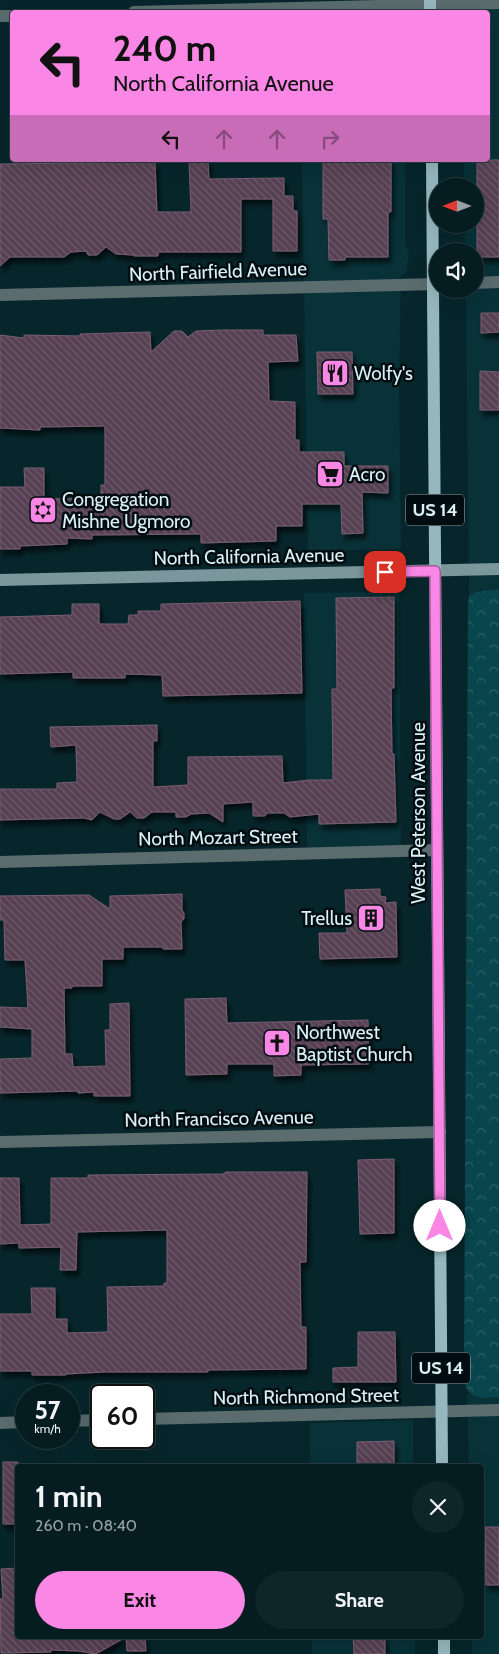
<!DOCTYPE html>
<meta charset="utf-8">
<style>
:root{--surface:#051c20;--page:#0e2529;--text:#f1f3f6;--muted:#97a1a5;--line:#263a3e;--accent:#fa87e6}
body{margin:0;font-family:Cabin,sans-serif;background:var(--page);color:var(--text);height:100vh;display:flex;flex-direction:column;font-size:19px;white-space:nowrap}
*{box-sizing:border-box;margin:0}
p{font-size:16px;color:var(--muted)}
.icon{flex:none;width:28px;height:28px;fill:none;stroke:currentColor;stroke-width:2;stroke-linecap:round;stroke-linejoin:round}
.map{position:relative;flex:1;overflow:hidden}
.details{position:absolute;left:15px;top:1464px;width:469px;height:175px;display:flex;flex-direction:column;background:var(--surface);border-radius:5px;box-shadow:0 5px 20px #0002,0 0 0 1px var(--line)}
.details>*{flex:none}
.hud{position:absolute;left:10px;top:10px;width:480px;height:152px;border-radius:5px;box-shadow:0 5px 20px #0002,0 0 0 1px var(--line);background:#fa87e6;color:#111;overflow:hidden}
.needle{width:32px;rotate:270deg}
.buttons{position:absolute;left:429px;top:178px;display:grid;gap:10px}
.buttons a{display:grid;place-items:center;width:55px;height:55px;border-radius:50%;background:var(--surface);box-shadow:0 5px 20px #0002,0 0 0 1px var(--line);font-size:25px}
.speed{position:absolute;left:15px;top:1384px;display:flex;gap:10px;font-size:25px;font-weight:700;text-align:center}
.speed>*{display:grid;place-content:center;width:65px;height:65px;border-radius:50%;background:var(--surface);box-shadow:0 5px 20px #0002,0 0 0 1px var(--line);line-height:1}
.speed small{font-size:12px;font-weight:400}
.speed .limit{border:2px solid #111;border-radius:8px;background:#fff;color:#111}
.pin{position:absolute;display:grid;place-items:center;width:42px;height:42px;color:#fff;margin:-21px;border-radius:10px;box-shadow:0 2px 8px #0006}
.me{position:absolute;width:55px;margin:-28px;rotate:0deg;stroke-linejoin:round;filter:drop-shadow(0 0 4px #0008)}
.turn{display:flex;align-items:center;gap:18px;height:105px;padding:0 20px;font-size:22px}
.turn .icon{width:65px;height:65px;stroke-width:2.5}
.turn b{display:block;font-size:35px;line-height:42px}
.lanes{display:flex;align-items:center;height:48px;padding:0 20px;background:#0003;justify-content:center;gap:25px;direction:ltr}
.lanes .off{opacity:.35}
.round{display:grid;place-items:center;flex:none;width:52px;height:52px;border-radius:26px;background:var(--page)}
.head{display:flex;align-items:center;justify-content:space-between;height:85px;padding:0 20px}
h1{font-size:30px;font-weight:700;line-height:38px}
.action{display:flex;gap:10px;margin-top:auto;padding:10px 20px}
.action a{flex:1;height:58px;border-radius:30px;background:var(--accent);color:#111;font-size:20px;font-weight:700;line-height:58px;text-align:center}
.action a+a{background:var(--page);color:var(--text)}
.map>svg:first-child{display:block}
.built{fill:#083238}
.forest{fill:url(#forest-crowns)}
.pitch{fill:#09454d}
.building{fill:url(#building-back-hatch);stroke:#795e73;filter:url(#shadow)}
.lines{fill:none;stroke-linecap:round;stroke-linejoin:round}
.street{stroke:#5b6c6f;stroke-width:12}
.secondary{stroke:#7c979c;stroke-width:12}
.primary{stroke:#95b8be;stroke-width:12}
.route-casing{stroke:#a25896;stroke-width:12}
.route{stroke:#fa87e6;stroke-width:9}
.labels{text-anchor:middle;stroke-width:5;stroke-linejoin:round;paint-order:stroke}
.shield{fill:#010d10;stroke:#9aadb0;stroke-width:1}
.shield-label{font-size:18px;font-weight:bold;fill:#dcf1f5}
.street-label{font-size:19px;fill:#dcf1f5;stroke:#010d10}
.poi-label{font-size:19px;fill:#dcf1f5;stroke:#010d10;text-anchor:start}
</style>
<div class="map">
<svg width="499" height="1654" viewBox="0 0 499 1654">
<defs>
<pattern id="forest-crowns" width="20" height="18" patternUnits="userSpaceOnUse" patternTransform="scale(1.25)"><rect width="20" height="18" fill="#09454d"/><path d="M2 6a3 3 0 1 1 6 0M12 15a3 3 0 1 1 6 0" fill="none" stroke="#2c6067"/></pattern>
<pattern id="building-back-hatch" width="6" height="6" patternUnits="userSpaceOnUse" patternTransform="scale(1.25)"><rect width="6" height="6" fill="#573f52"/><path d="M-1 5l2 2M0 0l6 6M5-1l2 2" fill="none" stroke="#6f5b6c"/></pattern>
<filter id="shadow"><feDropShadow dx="3" dy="5.5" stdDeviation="2.5" flood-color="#0009"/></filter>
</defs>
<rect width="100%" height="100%" fill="#07262b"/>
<path class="built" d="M462,0h37v589l-23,3 -7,4 -3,-307h9v-38h-10v-27h10v-38h-11v-26h24v-148h-26z
M302,160h103v84l4,9 -3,19 -5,4 -2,105 2,168 -93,2z
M399,592l2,253 -94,3 -3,-255z
M467,1393l4,3 7,1h21v257h-27v-18h9v-170h-12z
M413,1420v46h-103v-43z
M312,1636h103v18h-103z"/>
<path class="forest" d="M499,589v808c-19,0 -31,5 -35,-18l4,-775 1,-8 7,-4z"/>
<path class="pitch" d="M493,1135h6v40h-6z"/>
<path class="building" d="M323,160h68v52h-3v45h-43v3h-16l-1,-41h-5z
M477,160h22v97h-22z
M189,161h19l1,18 75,-1v18h9v15h4v40h-24v-52h-32v53h-83v4h-24l-1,-1 -17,-1 -10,-7 -9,8h-9l-2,-4 -15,1 -7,5h-54l-10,9v-102l155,-2 2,50h34z
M481,313h18v19l-18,1z
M221,330h42v5h33l2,26 -30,1 1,39 26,1v38h4v12h45v14h44v27l-26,-1 1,41 -21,1 -1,-30h-39v22h-26v15l-75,2v-9l-109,1v4l-25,-1v6l-47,2v3h-20v-62h25l-1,-19h20v31l57,-1v-13h4v-59l-65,1v3l-40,-2v-93l24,3v-3l56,1v-2l70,-2 1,20 23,-21h8l6,6 8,-6z
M317,352h35l1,42h-35z
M480,371l19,1v38h-19z
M394,597v91h-3l1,66h2l2,68 -77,2v-10l-29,3 -6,-4h-17l-2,3h-12v-14l-30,2v18l-14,-9 -18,1 -5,3h-10v-5h-24l-8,6h-7l-7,-6 -10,7h-6l-14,-7 -8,8 -8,-2 -84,2v-31h57v-6l20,-1 -1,-37 -25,2 -1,-20 107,-2v16h-4v46l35,-2v-28l94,-1 1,27 26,-3h24l-1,-91h5l-1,-91z
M300,601l2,92 -139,3 -1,-21 -37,-1v4h-52v-6l-73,2v-57l72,-2v-11h27v20h29l1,-9h9v-4h23v-7z
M380,889v7l6,1 -1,6 11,-1 1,55 -77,2 -1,-26h28l-2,-43z
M182,894v16l2,3v6l-3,3 1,27h-19v-2h-40v12h-21v27h-30v2h-8l1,66h7l1,13 33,-1 -1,-36h5v-26l19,-1 1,93h-36v-4l-16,1v-2l-78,2v-34l32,-1v-29l-32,-2v-20l28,1 -3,-48h-20l-1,-40h-4v-24l89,-1 21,14v-13z
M226,998l1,25 141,-3 1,44 -68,1v10l-27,1v-12h-47v10l-41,1 -1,-76z
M394,1159v74l-34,1 -2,-74z
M225,1172h82l-1,90h-6l1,65h5v42l-98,1v2h-104l-38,2v1h-34v-4h-32v-57h32l-1,-26h24v31h12v14l41,-1 -1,-45 57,-1v-3h3v-53l-90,2 -1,38h-16l1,-23 -42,1v-5l-19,1v-66h19l1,47 31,-1v-46h37v-3l137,-1z
M358,1332h37l1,50h-63v-14l25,-1z
M394,1441v25h-37v-24z
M3,1462h15v62h-15z
M485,1527h14v58h-13z
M18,1568v68h127l1,15h-19l-1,-14 -30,17 -18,-3 -27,-1v2l-50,1 -1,-54h3l-2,-30z
M353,1636h32v18h-31z"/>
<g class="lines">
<path class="street" d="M134,12l365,-9
M0,16h12
M475,283l24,-1
M0,295l438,-11
M0,862l437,-12
M0,1142l440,-10
M144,1419l355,-9
M69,1421l32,-1
M0,1423l26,-1"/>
<path class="secondary" d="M0,580l499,-11"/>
<path class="primary" d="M430,0v12
M432,160l10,1306
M444,1636v18"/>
</g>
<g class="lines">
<g class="route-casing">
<path id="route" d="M385,572l50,-1 5,655"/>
</g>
<use href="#route" class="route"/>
</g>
<defs>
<g id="restaurant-square" transform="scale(1.4375)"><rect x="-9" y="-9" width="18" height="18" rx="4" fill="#fa87e6" stroke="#010d10"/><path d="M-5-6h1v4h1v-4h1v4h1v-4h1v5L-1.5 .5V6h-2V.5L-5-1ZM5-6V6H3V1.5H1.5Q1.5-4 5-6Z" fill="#111"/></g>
<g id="supermarket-square" transform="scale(1.4375)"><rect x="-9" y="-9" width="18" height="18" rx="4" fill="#fa87e6" stroke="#010d10"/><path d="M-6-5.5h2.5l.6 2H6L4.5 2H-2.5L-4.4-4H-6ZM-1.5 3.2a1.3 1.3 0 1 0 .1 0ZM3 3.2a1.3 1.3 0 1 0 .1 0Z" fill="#111"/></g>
<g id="synagogue-square" transform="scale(1.4375)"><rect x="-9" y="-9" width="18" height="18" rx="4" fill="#fa87e6" stroke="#010d10"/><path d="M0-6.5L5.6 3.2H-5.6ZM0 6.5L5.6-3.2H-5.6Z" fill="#111"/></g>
<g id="building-square" transform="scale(1.4375)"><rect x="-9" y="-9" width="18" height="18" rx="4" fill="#fa87e6" stroke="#010d10"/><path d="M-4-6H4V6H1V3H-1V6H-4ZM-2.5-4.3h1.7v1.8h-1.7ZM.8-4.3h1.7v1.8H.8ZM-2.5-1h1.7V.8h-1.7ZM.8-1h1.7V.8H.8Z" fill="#111"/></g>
<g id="church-square" transform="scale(1.4375)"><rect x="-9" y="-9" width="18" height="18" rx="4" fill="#fa87e6" stroke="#010d10"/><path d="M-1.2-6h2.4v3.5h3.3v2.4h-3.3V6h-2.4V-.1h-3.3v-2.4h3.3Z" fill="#111"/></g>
</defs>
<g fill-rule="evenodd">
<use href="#restaurant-square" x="335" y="373"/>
<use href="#supermarket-square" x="330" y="474"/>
<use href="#synagogue-square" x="43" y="510"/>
<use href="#building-square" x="371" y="918"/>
<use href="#church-square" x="277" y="1043"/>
</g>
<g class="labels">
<g class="shield">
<rect x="406" y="494.5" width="58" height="31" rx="4"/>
<rect x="412" y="1352.5" width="58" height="31" rx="4"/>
</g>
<g class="shield-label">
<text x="435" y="516">US 14</text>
<text x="441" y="1374">US 14</text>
</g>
<g class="street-label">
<text transform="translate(218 271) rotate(-2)" y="7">North Fairfield Avenue</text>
<text transform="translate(249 556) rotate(-1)" y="7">North California Avenue</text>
<text transform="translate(418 813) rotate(-90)" y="7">West Peterson Avenue</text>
<text transform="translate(218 837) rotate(-1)" y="7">North Mozart Street</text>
<text transform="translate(219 1118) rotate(-1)" y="7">North Francisco Avenue</text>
<text transform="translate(306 1396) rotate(-1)" y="7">North Richmond Street</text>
</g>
<g class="poi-label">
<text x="354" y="380">Wolfy's</text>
<text x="349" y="481">Acro</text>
<text x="62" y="506">Congregation<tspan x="62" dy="22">Mishne Ugmoro</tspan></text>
<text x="352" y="925" text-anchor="end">Trellus</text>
<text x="296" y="1039">Northwest<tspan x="296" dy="22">Baptist Church</tspan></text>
</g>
</g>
</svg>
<div class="buttons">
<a><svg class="needle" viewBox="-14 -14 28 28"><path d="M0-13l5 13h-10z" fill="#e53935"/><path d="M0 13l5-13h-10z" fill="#97a1a5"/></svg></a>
<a><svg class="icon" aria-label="sound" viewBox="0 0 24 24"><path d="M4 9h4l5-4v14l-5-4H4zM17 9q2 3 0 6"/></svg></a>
</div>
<div class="speed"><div>57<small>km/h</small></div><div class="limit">60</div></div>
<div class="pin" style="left:385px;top:572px;background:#d93025"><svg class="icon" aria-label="arrive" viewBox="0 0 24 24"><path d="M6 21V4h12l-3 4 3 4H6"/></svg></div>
<svg class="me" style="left:440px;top:1226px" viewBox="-20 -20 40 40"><circle r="19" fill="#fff"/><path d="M0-13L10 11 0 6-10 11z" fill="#fa87e6"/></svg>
<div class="hud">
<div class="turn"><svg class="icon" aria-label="left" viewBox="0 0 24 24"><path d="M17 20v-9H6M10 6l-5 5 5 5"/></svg><div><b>240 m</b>North California Avenue</div></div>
<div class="lanes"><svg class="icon" aria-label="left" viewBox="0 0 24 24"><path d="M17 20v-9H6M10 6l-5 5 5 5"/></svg><svg class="icon off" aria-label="ahead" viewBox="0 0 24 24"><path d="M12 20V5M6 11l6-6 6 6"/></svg><svg class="icon off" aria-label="ahead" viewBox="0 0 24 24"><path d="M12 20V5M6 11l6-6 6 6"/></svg><svg class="icon off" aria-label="right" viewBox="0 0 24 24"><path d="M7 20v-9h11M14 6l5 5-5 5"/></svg></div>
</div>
<section class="details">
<div class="head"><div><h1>1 min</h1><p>260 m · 08:40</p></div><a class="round"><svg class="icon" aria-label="close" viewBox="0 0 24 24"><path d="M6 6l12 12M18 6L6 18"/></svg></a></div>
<div class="action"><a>Exit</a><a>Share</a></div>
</section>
</div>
